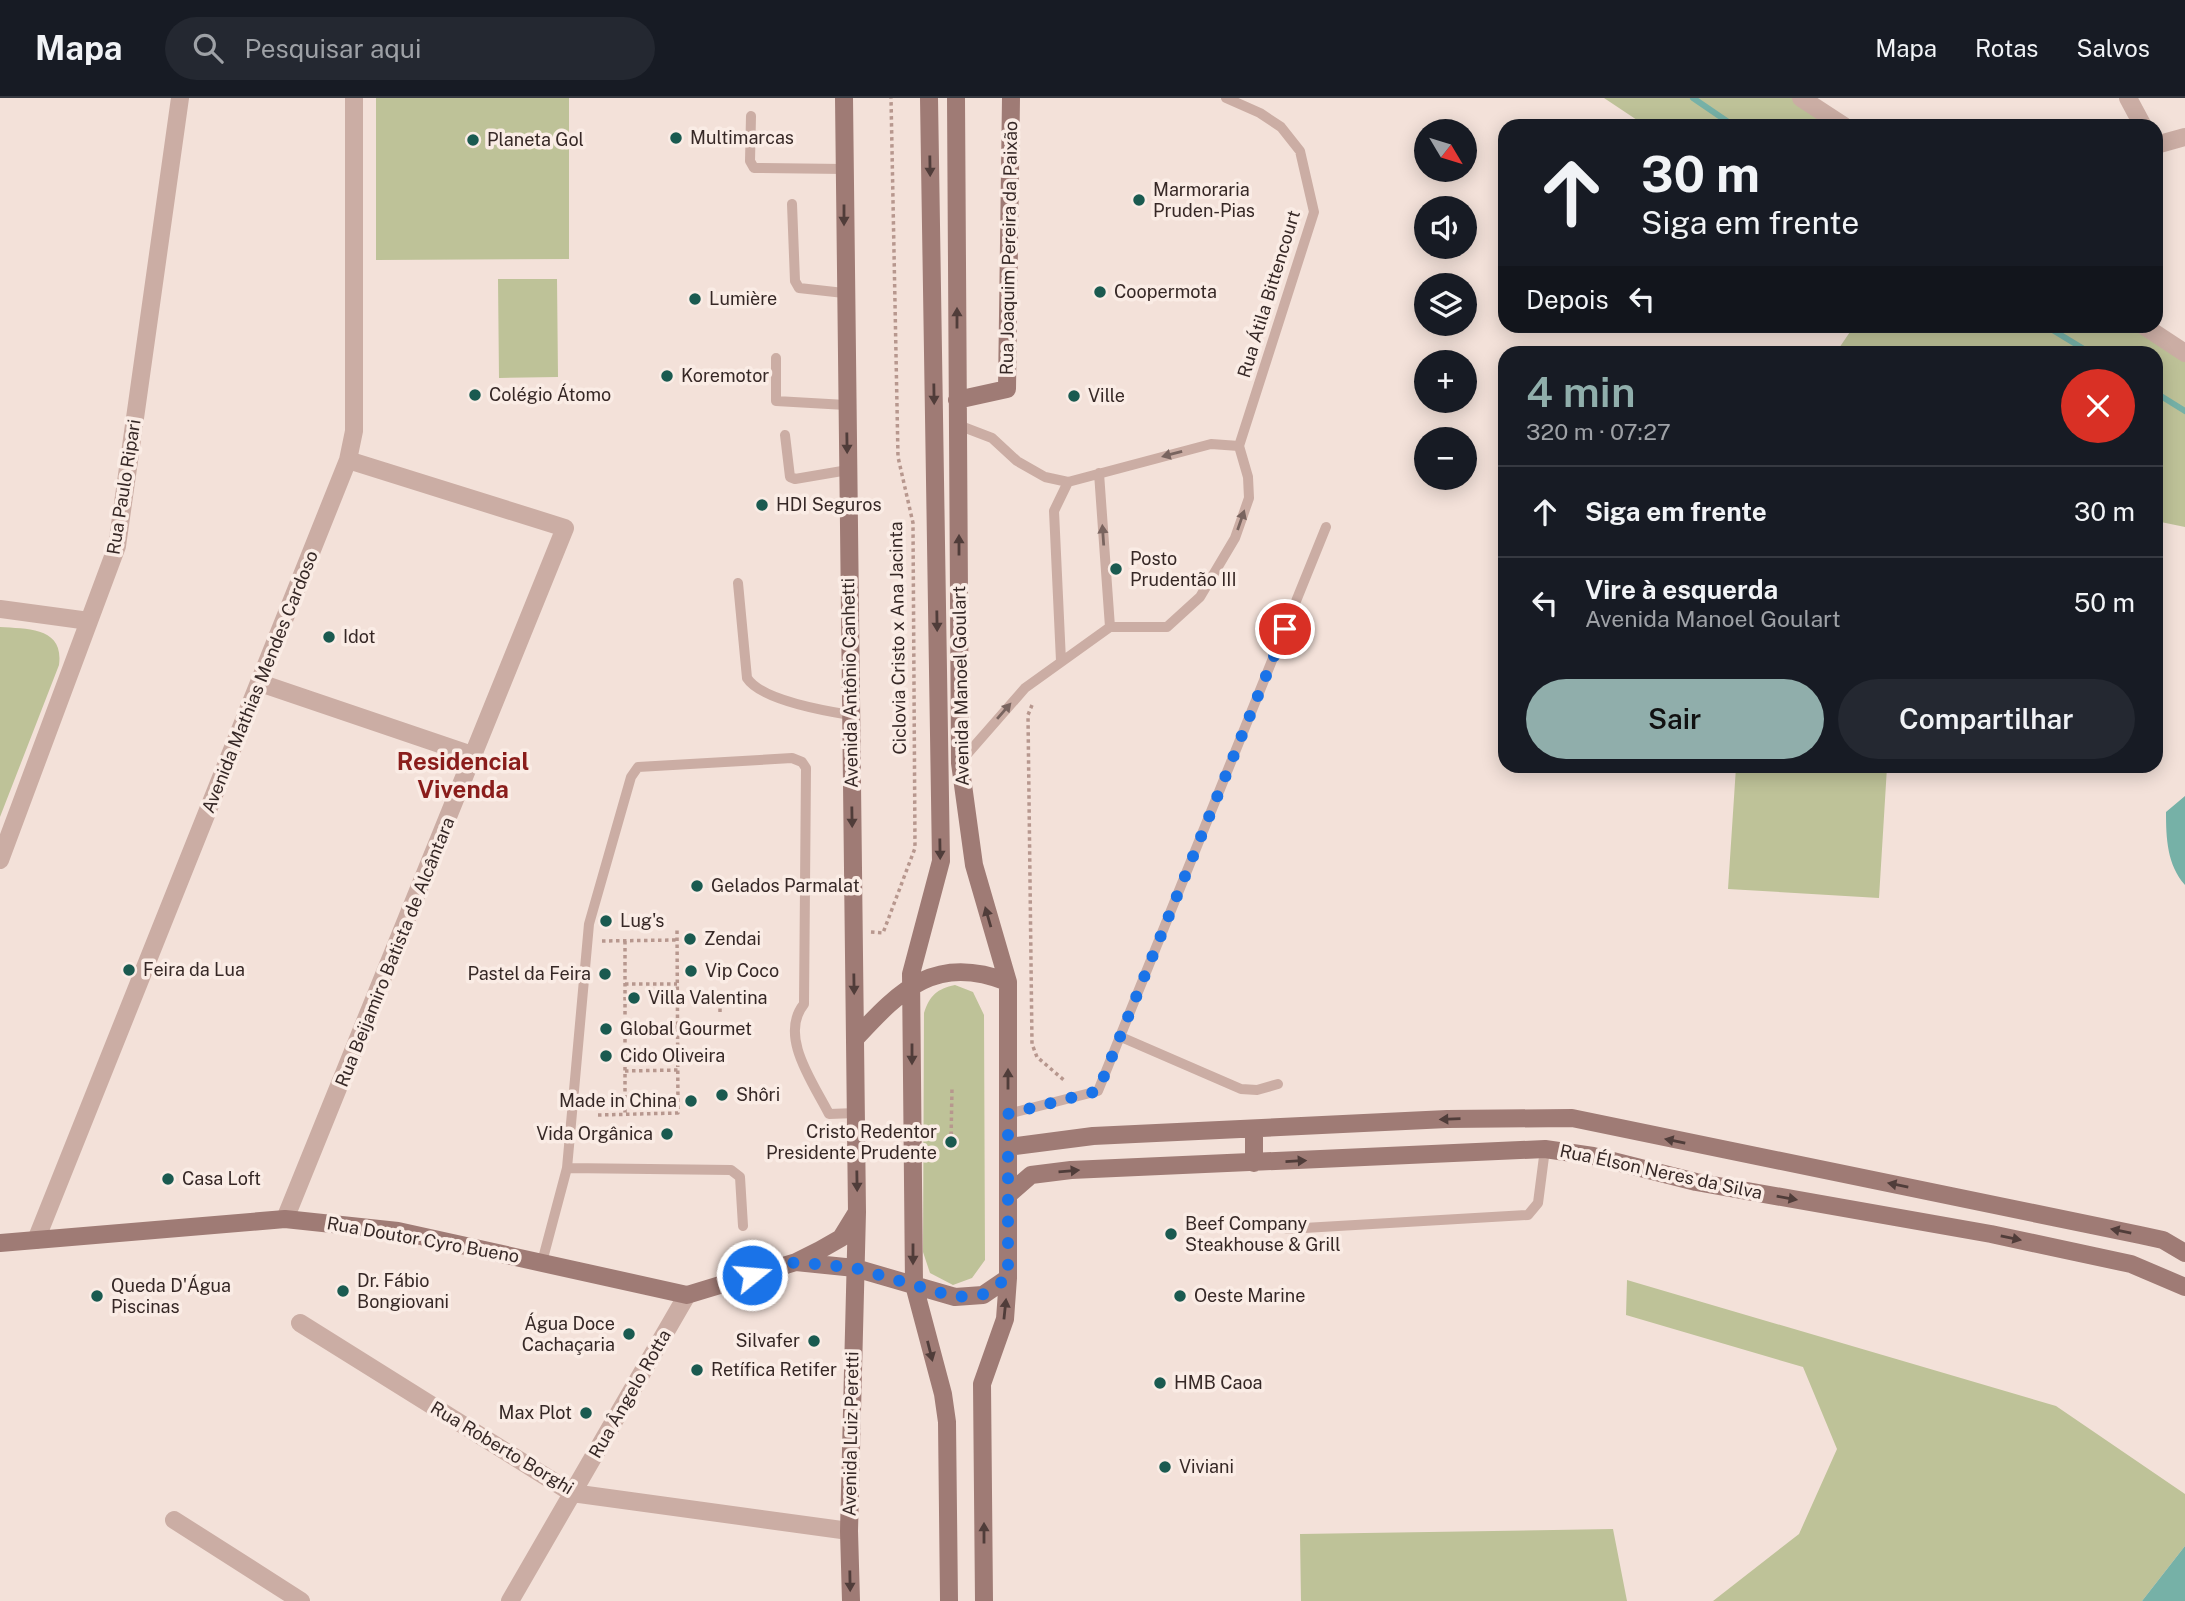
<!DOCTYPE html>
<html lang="pt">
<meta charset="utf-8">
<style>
:root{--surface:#171b24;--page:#242831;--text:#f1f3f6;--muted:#9ea1a6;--line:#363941;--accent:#90aeab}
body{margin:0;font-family:"Public Sans",sans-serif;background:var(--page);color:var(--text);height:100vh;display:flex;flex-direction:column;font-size:26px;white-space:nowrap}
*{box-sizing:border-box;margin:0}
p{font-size:23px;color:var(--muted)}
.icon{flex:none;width:38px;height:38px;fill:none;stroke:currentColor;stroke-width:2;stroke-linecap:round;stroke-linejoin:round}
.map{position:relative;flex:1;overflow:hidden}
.details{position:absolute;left:1498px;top:248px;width:665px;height:427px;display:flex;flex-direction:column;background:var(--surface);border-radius:21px;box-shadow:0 4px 18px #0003}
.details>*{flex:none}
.guide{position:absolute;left:1498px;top:21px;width:665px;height:214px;border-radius:21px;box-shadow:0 4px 18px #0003;background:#171b24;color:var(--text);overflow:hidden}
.needle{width:46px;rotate:128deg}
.tools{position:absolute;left:1414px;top:21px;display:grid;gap:14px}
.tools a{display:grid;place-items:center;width:63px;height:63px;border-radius:50%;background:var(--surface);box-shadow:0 4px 18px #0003;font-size:35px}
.pin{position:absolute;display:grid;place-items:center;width:60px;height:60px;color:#fff;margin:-30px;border:4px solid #fff;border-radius:50%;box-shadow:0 2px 7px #0007}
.me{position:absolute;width:77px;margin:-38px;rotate:73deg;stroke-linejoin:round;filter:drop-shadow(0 0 5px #0008)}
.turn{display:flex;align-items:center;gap:24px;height:147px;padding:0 28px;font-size:32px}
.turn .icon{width:91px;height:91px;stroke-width:2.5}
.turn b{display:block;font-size:49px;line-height:60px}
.then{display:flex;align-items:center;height:66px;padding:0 28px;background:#0003;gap:14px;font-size:26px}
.round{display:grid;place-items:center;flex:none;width:74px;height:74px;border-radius:37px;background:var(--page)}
.head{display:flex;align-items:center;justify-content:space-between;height:119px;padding:0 28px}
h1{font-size:42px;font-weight:600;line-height:52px;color:var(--accent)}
.cta{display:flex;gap:14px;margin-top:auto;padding:14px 28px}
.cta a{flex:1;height:80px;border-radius:42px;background:var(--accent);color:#111;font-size:28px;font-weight:600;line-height:80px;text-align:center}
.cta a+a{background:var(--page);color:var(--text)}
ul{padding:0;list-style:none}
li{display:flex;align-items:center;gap:21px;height:91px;padding:0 28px;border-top:2px solid var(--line)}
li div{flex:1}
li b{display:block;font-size:26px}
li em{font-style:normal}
header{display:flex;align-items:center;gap:42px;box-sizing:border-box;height:98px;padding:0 35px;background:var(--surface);border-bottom:2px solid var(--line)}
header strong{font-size:33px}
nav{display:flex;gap:38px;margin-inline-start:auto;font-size:24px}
.search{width:490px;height:63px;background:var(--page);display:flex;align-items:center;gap:18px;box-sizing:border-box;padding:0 24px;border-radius:38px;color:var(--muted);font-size:26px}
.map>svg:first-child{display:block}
.green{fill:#bec298}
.water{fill:#76b1a7}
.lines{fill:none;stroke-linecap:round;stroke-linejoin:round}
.stream{stroke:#76b1a7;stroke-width:6}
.path{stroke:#b7978e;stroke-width:3.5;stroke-dasharray:3.5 3.5;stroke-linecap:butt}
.lane{stroke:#cbada4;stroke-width:10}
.street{stroke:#cbada4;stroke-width:18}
.secondary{stroke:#9f7b75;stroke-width:18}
.oneway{fill:#503d3a}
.oneway2{fill:#79645f}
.route{stroke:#1a73e8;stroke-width:12;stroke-dasharray:0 21.6}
.poi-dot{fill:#1a5a50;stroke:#faece5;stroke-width:2.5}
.labels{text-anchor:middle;stroke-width:7;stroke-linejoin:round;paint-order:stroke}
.poi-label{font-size:18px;fill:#362826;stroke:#faece5;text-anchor:start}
.street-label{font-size:18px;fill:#362826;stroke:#faece5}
.district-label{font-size:24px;font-weight:bold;fill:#8a1d1b;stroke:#faece5}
</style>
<header>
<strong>Mapa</strong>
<div class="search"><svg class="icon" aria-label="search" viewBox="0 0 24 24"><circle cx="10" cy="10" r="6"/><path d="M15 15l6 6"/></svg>Pesquisar aqui</div>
<nav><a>Mapa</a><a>Rotas</a><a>Salvos</a></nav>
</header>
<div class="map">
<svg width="2185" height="1503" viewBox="0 0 2185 1503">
<rect width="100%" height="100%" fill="#f3e1d9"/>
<path class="green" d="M376,0h193v161l-193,1z
M1604,0h191l42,28h-191z
M498,181h59l1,98 -59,1z
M1854,228h285l46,30v171l-29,-6v-167h-321z
M0,529c28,2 64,0 59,38l-59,152z
M1736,669h151l-8,131 -151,-9z
M955,887l18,7 11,23 1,245 -13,18 -19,7 -23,-12 -7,-21 1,-239c6,-18 13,-24 31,-28z
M1627,1182l429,126 129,88v52l-43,55h-429l86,-67 38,-85 -34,-82 -177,-52z
M1613,1431l14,72h-326l-1,-67z"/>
<path class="water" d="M2185,698v89c-18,-20 -19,-47 -19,-73z
M2185,1448v55h-43z"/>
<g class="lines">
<path class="stream" d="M1693,0l41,28
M2046,228l46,28
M2156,295l29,18"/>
<path class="path" d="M1032,607l-4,10 4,329 5,13 28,24
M871,834l12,1 32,-85 -2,-325 -15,-66 -7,-359
M602,843l75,-1
M625,843v173
M625,886h52
M720,914v-10
M625,930l52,-1
M625,973l53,-1
M598,1017l80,-2 -1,-185
M951,1044l1,-54"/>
<path class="lane" d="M1226,0l34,15 21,14 19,24 14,61 -75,234
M751,18l-1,45 4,7 90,1
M792,106l3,77 4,7 45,5
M776,260v43l70,4
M958,327l34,13 25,23 28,16 23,5 143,-38 28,2
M785,337l5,42 5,2 53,-9
M1099,375l11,154
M738,485l9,95c14,22 78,33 103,37
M1061,563l-7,-150 14,-29
M962,662l63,-72 85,-61h57l33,-30 35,-59 14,-40 -1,-21 -9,-31
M1121,939l120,52 16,1 21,-6
M1008,1016l90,-23 228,-564
M567,1070l164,2 9,7 3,49
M1287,1131l241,-14 10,-12 7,-54
M542,1164l25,-94 22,-244 42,-147 7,-10 154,-9 10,4 4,6 -2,236c-26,32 10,80 25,110l27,-1"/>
<path class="street" d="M1801,0l43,28
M2128,0l15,28
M2156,47l29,-8
M2144,228l41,27
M0,511l89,12
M260,585l215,73
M0,762l117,-314 63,-448
M285,1121l280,-691 -217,-68
M36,1142l312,-780 6,-29v-333
M300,1225l272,170 277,38
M174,1422l127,81
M510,1503l177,-306"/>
<path class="secondary" d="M844,0l13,1114 -8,319 2,70
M929,0l12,763 -30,113 3,311 29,109 4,28 2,179
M956,0l4,665 14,102 34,117v296l-3,41 -23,65 2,217
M957,302l50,-11 4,-291
M855,941c47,-51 81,-85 153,-57
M1008,1049l85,-11 354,-17 125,-1 568,117 23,5 22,13
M1254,1065v-34
M1008,1097l23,-20 40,-5 474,-21 48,7 103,26 295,52 140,30 54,23
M0,1145l285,-24 113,12 289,64 109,-33 24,-12 21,-12 16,-26
M796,1164l59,6 100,29 28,-2 25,-17"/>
</g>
<defs><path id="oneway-solid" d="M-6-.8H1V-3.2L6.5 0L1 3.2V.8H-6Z" transform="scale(1.75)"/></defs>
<g class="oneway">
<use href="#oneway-solid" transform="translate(930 68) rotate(89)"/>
<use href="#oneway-solid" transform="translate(844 117) rotate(90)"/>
<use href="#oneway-solid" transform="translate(957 220) rotate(-90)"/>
<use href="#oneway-solid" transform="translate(934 296) rotate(89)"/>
<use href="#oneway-solid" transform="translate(847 345) rotate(89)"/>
<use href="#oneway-solid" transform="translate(959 447) rotate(-90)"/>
<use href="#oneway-solid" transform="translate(937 523) rotate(89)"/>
<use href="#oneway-solid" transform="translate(852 719) rotate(89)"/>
<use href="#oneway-solid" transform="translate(940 751) rotate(89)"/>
<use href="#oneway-solid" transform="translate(988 819) rotate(-106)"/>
<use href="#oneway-solid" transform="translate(854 886) rotate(89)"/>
<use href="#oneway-solid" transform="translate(912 956) rotate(90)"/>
<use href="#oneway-solid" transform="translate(1008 981) rotate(-90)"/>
<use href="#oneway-solid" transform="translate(1450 1021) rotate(178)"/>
<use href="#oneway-solid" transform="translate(1675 1043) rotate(-168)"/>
<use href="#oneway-solid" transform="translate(1296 1063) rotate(-3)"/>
<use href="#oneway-solid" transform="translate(1069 1073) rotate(-5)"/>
<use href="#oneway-solid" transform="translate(857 1083) rotate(89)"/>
<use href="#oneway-solid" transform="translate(1898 1087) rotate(-169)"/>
<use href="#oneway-solid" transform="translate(1787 1100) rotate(10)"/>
<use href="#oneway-solid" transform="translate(2121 1133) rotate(-168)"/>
<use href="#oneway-solid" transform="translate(2011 1140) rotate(12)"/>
<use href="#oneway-solid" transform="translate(913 1156) rotate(90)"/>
<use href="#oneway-solid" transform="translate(1005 1211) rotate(-84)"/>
<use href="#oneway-solid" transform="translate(930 1253) rotate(76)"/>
<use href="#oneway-solid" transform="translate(984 1435) rotate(-90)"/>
<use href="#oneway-solid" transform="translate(850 1483) rotate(89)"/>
</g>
<g class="oneway2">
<use href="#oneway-solid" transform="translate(1172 356) rotate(165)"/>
<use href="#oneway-solid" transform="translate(1241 422) rotate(-71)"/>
<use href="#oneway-solid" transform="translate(1103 437) rotate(-94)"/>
<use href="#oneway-solid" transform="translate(1004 613) rotate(-49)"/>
</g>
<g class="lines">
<path class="route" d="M752,1177l44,-13 59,6 100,29 27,-2 26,-17v-164l90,-23 187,-462"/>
</g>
<g class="poi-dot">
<circle cx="676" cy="40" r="7"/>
<circle cx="473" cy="42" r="7"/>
<circle cx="1139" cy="102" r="7"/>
<circle cx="1100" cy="194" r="7"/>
<circle cx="695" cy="201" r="7"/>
<circle cx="667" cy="278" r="7"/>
<circle cx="475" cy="297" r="7"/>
<circle cx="1074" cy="298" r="7"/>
<circle cx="762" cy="407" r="7"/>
<circle cx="1116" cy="471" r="7"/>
<circle cx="329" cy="539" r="7"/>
<circle cx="697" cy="788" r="7"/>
<circle cx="606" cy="823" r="7"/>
<circle cx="690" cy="841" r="7"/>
<circle cx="129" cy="872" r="7"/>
<circle cx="691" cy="873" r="7"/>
<circle cx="605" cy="876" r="7"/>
<circle cx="634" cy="900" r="7"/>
<circle cx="606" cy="931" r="7"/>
<circle cx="606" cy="958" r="7"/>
<circle cx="722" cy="997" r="7"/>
<circle cx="691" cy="1003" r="7"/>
<circle cx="667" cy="1036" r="7"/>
<circle cx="951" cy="1044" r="7"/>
<circle cx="168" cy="1081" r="7"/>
<circle cx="1171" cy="1136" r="7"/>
<circle cx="343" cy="1193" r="7"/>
<circle cx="97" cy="1198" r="7"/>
<circle cx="1180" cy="1198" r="7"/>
<circle cx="629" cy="1236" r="7"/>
<circle cx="814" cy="1243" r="7"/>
<circle cx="697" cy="1272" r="7"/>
<circle cx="1160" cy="1285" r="7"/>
<circle cx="586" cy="1315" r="7"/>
<circle cx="1165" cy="1369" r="7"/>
</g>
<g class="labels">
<g class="poi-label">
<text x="690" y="46">Multimarcas</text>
<text x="487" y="48">Planeta Gol</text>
<text x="1153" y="98">Marmoraria<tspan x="1153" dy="21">Pruden-Pias</tspan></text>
<text x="1114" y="200">Coopermota</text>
<text x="709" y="207">Lumière</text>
<text x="681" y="284">Koremotor</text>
<text x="489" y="303">Colégio Átomo</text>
<text x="1088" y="304">Ville</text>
<text x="776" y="413">HDI Seguros</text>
<text x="1130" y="467">Posto<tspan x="1130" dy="21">Prudentão III</tspan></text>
<text x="343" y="545">Idot</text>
<text x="711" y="794">Gelados Parmalat</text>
<text x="620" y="829">Lug's</text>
<text x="704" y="847">Zendai</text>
<text x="143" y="878">Feira da Lua</text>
<text x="705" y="879">Vip Coco</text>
<text x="591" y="882" text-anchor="end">Pastel da Feira</text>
<text x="648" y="906">Villa Valentina</text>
<text x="620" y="937">Global Gourmet</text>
<text x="620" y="964">Cido Oliveira</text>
<text x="736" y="1003">Shôri</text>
<text x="677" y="1009" text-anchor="end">Made in China</text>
<text x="937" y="1040" text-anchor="end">Cristo Redentor<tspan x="937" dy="21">Presidente Prudente</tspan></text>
<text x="653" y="1042" text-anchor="end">Vida Orgânica</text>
<text x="182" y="1087">Casa Loft</text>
<text x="1185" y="1132">Beef Company<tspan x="1185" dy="21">Steakhouse &amp; Grill</tspan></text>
<text x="357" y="1189">Dr. Fábio<tspan x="357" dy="21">Bongiovani</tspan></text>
<text x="111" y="1194">Queda D'Água<tspan x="111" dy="21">Piscinas</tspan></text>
<text x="1194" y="1204">Oeste Marine</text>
<text x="615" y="1232" text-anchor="end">Água Doce<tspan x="615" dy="21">Cachaçaria</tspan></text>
<text x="800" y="1249" text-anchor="end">Silvafer</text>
<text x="711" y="1278">Retífica Retifer</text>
<text x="1174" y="1291">HMB Caoa</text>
<text x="572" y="1321" text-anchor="end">Max Plot</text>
<text x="1179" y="1375">Viviani</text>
</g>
<g class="street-label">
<text transform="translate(1009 150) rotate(-89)" y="6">Rua Joaquim Pereira da Paixão</text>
<text transform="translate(1269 196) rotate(-73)" y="6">Rua Átila Bittencourt</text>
<text transform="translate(124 389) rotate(-81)" y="6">Rua Paulo Ripari</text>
<text transform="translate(898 540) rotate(-91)" y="6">Ciclovia Cristo x Ana Jacinta</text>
<text transform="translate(260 584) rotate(-68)" y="6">Avenida Mathias Mendes Cardoso</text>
<text transform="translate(850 585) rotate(-91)" y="6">Avenida Antônio Canhetti</text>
<text transform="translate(961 588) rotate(-91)" y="6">Avenida Manoel Goulart</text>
<text transform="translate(395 854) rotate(-68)" y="6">Rua Beijamiro Batista de Alcântara</text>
<text transform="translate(1661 1074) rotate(12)" y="6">Rua Élson Neres da Silva</text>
<text transform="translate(423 1142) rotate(10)" y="6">Rua Doutor Cyro Bueno</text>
<text transform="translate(630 1296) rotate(-60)" y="6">Rua Ângelo Rotta</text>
<text transform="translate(851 1336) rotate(-89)" y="6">Avenida Luiz Peretti</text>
<text transform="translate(502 1350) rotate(31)" y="6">Rua Roberto Borghi</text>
</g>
<g class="district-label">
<text x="463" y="672">Residencial<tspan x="463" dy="28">Vivenda</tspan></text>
</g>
</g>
</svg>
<div class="tools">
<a><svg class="needle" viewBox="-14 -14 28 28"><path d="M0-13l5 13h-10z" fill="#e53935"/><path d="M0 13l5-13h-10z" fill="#9ea1a6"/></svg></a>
<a><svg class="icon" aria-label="sound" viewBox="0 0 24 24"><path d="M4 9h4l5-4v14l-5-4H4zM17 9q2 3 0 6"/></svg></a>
<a><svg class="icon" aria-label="layers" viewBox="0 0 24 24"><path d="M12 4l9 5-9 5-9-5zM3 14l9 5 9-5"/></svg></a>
<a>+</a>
<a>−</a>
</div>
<div class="pin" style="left:1285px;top:531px;background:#d93025"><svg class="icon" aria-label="arrive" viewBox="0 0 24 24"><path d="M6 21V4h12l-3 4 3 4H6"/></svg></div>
<svg class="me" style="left:752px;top:1177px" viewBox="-20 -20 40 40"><circle r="17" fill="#1a73e8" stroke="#fff" stroke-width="3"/><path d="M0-11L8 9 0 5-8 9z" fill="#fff"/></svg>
<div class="guide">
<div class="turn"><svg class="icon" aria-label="ahead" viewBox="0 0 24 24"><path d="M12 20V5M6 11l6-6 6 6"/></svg><div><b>30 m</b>Siga em frente</div></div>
<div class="then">Depois<svg class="icon" aria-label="left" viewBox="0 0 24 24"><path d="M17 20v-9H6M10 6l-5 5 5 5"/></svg></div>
</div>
<section class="details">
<div class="head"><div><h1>4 min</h1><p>320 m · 07:27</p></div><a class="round" style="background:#d93025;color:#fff"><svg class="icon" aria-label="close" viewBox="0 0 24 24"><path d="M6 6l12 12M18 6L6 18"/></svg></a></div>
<ul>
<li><svg class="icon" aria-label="ahead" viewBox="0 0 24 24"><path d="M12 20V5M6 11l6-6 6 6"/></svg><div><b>Siga em frente</b></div><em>30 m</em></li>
<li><svg class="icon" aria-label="left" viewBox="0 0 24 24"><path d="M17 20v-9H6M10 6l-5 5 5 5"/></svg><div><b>Vire à esquerda</b><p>Avenida Manoel Goulart</p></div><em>50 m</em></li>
</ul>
<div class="cta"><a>Sair</a><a>Compartilhar</a></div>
</section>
</div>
